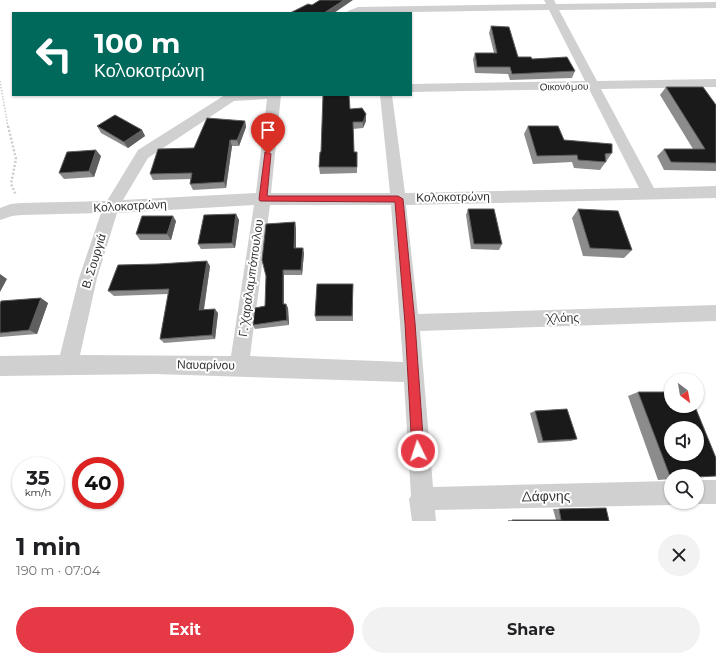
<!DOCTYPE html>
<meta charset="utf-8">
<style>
:root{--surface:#fff;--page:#f2f2f2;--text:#202124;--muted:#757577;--accent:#e63946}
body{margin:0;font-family:Montserrat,sans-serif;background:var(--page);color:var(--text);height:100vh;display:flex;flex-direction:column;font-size:15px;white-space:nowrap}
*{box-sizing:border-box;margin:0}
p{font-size:13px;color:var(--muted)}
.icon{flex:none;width:22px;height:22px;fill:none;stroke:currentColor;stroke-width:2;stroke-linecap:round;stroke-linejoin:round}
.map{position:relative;height:521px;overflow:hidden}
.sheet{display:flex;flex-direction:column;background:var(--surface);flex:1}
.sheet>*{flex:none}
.guide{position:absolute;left:12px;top:12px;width:400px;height:84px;border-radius:0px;box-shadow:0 1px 3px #0004;background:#00695c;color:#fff;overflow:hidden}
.needle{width:26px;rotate:149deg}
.buttons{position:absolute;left:664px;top:373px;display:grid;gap:8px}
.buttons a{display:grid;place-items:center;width:40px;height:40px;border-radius:50%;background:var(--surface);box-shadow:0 1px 3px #0004;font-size:20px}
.speed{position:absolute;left:12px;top:457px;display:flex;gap:8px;font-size:20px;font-weight:700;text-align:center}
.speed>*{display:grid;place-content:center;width:52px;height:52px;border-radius:50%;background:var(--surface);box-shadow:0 1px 3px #0004;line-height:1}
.speed small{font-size:10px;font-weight:400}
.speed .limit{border:6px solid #d22;background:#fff;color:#111}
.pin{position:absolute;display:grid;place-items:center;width:34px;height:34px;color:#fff;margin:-41px -17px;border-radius:50% 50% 50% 0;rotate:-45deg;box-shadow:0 0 4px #0007}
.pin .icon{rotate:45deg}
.me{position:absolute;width:44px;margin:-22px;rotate:356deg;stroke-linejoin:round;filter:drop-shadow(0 0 3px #0008)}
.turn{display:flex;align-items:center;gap:14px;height:84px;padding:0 16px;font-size:18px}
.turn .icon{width:52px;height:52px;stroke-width:2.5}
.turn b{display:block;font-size:28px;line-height:34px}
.round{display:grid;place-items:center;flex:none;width:42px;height:42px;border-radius:21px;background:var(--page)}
.headline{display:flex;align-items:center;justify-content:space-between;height:68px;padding:0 16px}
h1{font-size:24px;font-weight:700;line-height:30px}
.primary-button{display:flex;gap:8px;margin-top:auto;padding:8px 16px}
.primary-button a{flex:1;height:46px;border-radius:24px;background:var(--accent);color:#fff;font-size:16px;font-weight:700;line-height:46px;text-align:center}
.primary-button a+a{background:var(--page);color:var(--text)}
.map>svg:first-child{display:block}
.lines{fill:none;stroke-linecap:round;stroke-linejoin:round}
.path-far1{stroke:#cdcdcd;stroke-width:1.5;stroke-dasharray:1.5 1.5;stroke-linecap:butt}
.path{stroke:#cdcdcd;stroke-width:2.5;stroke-dasharray:2 2;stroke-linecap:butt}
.minor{fill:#d0d0d0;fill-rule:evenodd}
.wall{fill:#8c8c8c}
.shaded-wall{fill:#5f5f5f}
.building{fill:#1a1a1a;stroke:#5f5f5f;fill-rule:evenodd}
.route{fill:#e63946;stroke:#96252e}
.labels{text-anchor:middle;stroke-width:4;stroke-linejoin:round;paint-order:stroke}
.far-street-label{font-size:10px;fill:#333;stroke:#fff}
.street-label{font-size:12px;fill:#333;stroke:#fff}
.near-street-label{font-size:14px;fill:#333;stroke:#fff}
</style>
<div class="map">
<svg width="716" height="521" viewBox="0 0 716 521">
<rect width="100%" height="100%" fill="#fff"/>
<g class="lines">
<path class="path-far1" d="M0,81l8,46"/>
<path class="path" d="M8,126l8,33 -5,25 5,11"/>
<path class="minor" d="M544,0h10l2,4 160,-2v6l-157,2 38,71 119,-2v8l-115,2 53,99 62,-2v12l-310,7 12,109 298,-9v16l-296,10 13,156 238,-6v21h6l-6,3 -236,5 1,11h-24l-3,-22 2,-3 -7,-114 -249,-8 -155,2v-20l60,-1 19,-77 22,-65 -80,2 -9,1 -12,4v-12l11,-4 10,-1 86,-2 31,-51 87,-55h56l-10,98h119l-10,-98h12l13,98 234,-5 -50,-99 -178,3v-8l174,-3 -36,-71 -202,3 1,-2 10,-4 188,-3zM267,99l-11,94 -133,7 25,-42 86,-57zM254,205l-23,151 -151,-1 17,-77 20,-65zM270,205h121l12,157 -153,-6z
M697,480h19v24h-19l-4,-2h4z"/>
</g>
<path class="wall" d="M491,26l27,31 14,2 43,12 -3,7 -62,2 -2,-6 -33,-1 -2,-14 2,-6h19l-5,-20z
M666,87l50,18v66l-52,-1 -7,-14 7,-7h29l-33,-54z
M350,109l16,5v7l-3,7 -10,1 1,23h3v21l-37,1 -1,-7 2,-15z
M245,121l1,6 -7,19h-7l-6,42 -33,2 -3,-6 1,-5 -38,1 -3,-6 44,-26z
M97,126l45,4 3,6 -17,12 -27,-15z
M528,126l36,14 48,13 -12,17 -26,-2 -2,-6 -39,2 -9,-30z
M101,156l-7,21 -30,2 -5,-6z
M468,209l34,35 -3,6 -28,-1 -5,-34z
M578,209l54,41 -8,8 -41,-2 -11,-38z
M236,214l3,6 -4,28 -34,1 -3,-5z
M176,221l-5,19h-31l-4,-6z
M296,228v20l8,5 -2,22h-18v29h2l2,4 1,17 -34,4 -2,-4 12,-19z
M210,266l-6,44 14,3 -3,26 -51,4 -4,-4 8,-45 -54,2 -6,-5z
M353,284v37h-37l-1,-5z
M48,303l-11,31 -37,3v-33z
M638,392l78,84 -19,1v-1h-26v3l-13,1 -30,-84z
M535,411l42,28 -6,2 -33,2 -8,-30z
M606,508l3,13h-101v-1h48l-3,-11z"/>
<path class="shaded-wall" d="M344,0h9l-19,13h-10z
M366,114v7l-3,7v-6z
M245,121l1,6 -7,19 -2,-6z
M142,130l3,6 -17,12 -4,-6z
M230,140l2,6 -6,42 -2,-6z
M96,150l5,6 -7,21 -5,-6z
M236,214l3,6 -4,28 -3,-5z
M173,216l3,5 -5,19 -4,-6z
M295,222l1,6v25l-2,-5z
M303,248l1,5 -2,22 -1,-5z
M207,261l3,5 -7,48 -4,-4z
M283,270l1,5v34l-1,-5z
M0,274l7,5 -7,13z
M41,298l7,5 -11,31 -8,-4z
M286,304l2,4 1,17 -2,-5z
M215,309l3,4 -3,26 -3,-4z"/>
<path class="building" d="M320,0h24l-20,13h-34l18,-9 4,1z
M491,26l18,1 9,30h13l1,2 35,-2 8,14 -63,3 -2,-7h-33l-2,-14h22z
M666,87h37l13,18v58l-45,-1 -7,-13h41z
M323,95h26l1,14 12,-1 4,6 -3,8h-10l1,30h3v15h-38l1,-15h1z
M115,115l27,15 -18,12 -27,-16z
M207,118l38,3 -8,19h-7l-6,42 -34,2 2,-11 -42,1 8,-25 36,-1z
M528,126h30l6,14 48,4v9l-7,1 1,8 -28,-2 -1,-5 -40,1z
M96,150l-7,21 -30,2 8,-21z
M468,209h26l8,35h-28z
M578,209l40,2 14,39 -42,-2z
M236,214l-4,29 -34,1 6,-29z
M142,216h31l-6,18h-31z
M295,222l-1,26h9l-2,22h-18v34h3l1,16 -34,5 2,-17 10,-2 1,-30 -4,-16 4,-36z
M207,261l-8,49 16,-1 -3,26 -52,4 9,-50 -61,2 10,-26 40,-1z
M317,284h36l-1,32h-37z
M41,298l-12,32 -29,3v-29l1,-3z
M638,392h33v14h22l3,3 20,49v18l-19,1v-1h-26v3zM671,428h26v26h-26z
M567,409l10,30 -34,2 -8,-30z
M606,508l3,13h-96l-1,-1h49l-2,-11z"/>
<path class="route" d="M265,152h3l3,2 -4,42h131l5,3 12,124 9,128 -2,4 -4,2 -4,-2 -2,-4 -7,-128 -10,-121 -135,-1 -1,-2z"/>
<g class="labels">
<g class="far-street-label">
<text transform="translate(564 86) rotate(-1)" y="4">Οικονόμου</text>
</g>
<g class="street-label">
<text transform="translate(453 197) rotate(-1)" y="4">Κολοκοτρώνη</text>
<text transform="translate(130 206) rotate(-3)" y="4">Κολοκοτρώνη</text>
<text transform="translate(94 261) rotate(-73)" y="4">Β. Σουργιά</text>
<text transform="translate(251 278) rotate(-82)" y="4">Γ. Χαραλαμπόπουλου</text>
<text transform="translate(563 318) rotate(-2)" y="4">Χλόης</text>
<text transform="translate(206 365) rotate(1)" y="4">Ναυαρίνου</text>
</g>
<g class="near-street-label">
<text transform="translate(546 496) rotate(-1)" y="5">Δάφνης</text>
</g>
</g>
</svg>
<div class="buttons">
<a><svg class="needle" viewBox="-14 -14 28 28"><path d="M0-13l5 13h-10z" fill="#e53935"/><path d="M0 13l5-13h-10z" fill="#757577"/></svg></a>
<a><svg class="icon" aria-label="sound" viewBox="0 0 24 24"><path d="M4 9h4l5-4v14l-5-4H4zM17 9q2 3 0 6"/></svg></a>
<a><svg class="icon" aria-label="search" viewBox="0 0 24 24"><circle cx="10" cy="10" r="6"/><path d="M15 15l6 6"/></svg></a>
</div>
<div class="speed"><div>35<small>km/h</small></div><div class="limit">40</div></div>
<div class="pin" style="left:268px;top:154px;background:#d93025"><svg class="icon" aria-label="arrive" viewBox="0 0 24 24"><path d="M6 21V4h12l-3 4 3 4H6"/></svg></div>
<svg class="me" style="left:418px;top:451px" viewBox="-20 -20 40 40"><circle r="17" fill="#e63946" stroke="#fff" stroke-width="3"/><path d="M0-11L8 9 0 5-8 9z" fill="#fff"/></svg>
<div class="guide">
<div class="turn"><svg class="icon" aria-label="left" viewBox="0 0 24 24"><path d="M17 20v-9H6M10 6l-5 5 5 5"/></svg><div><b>100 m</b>Κολοκοτρώνη</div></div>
</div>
</div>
<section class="sheet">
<div class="headline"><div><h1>1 min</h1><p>190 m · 07:04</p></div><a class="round"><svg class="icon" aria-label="close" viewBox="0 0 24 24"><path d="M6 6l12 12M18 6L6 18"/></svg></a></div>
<div class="primary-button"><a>Exit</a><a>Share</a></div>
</section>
